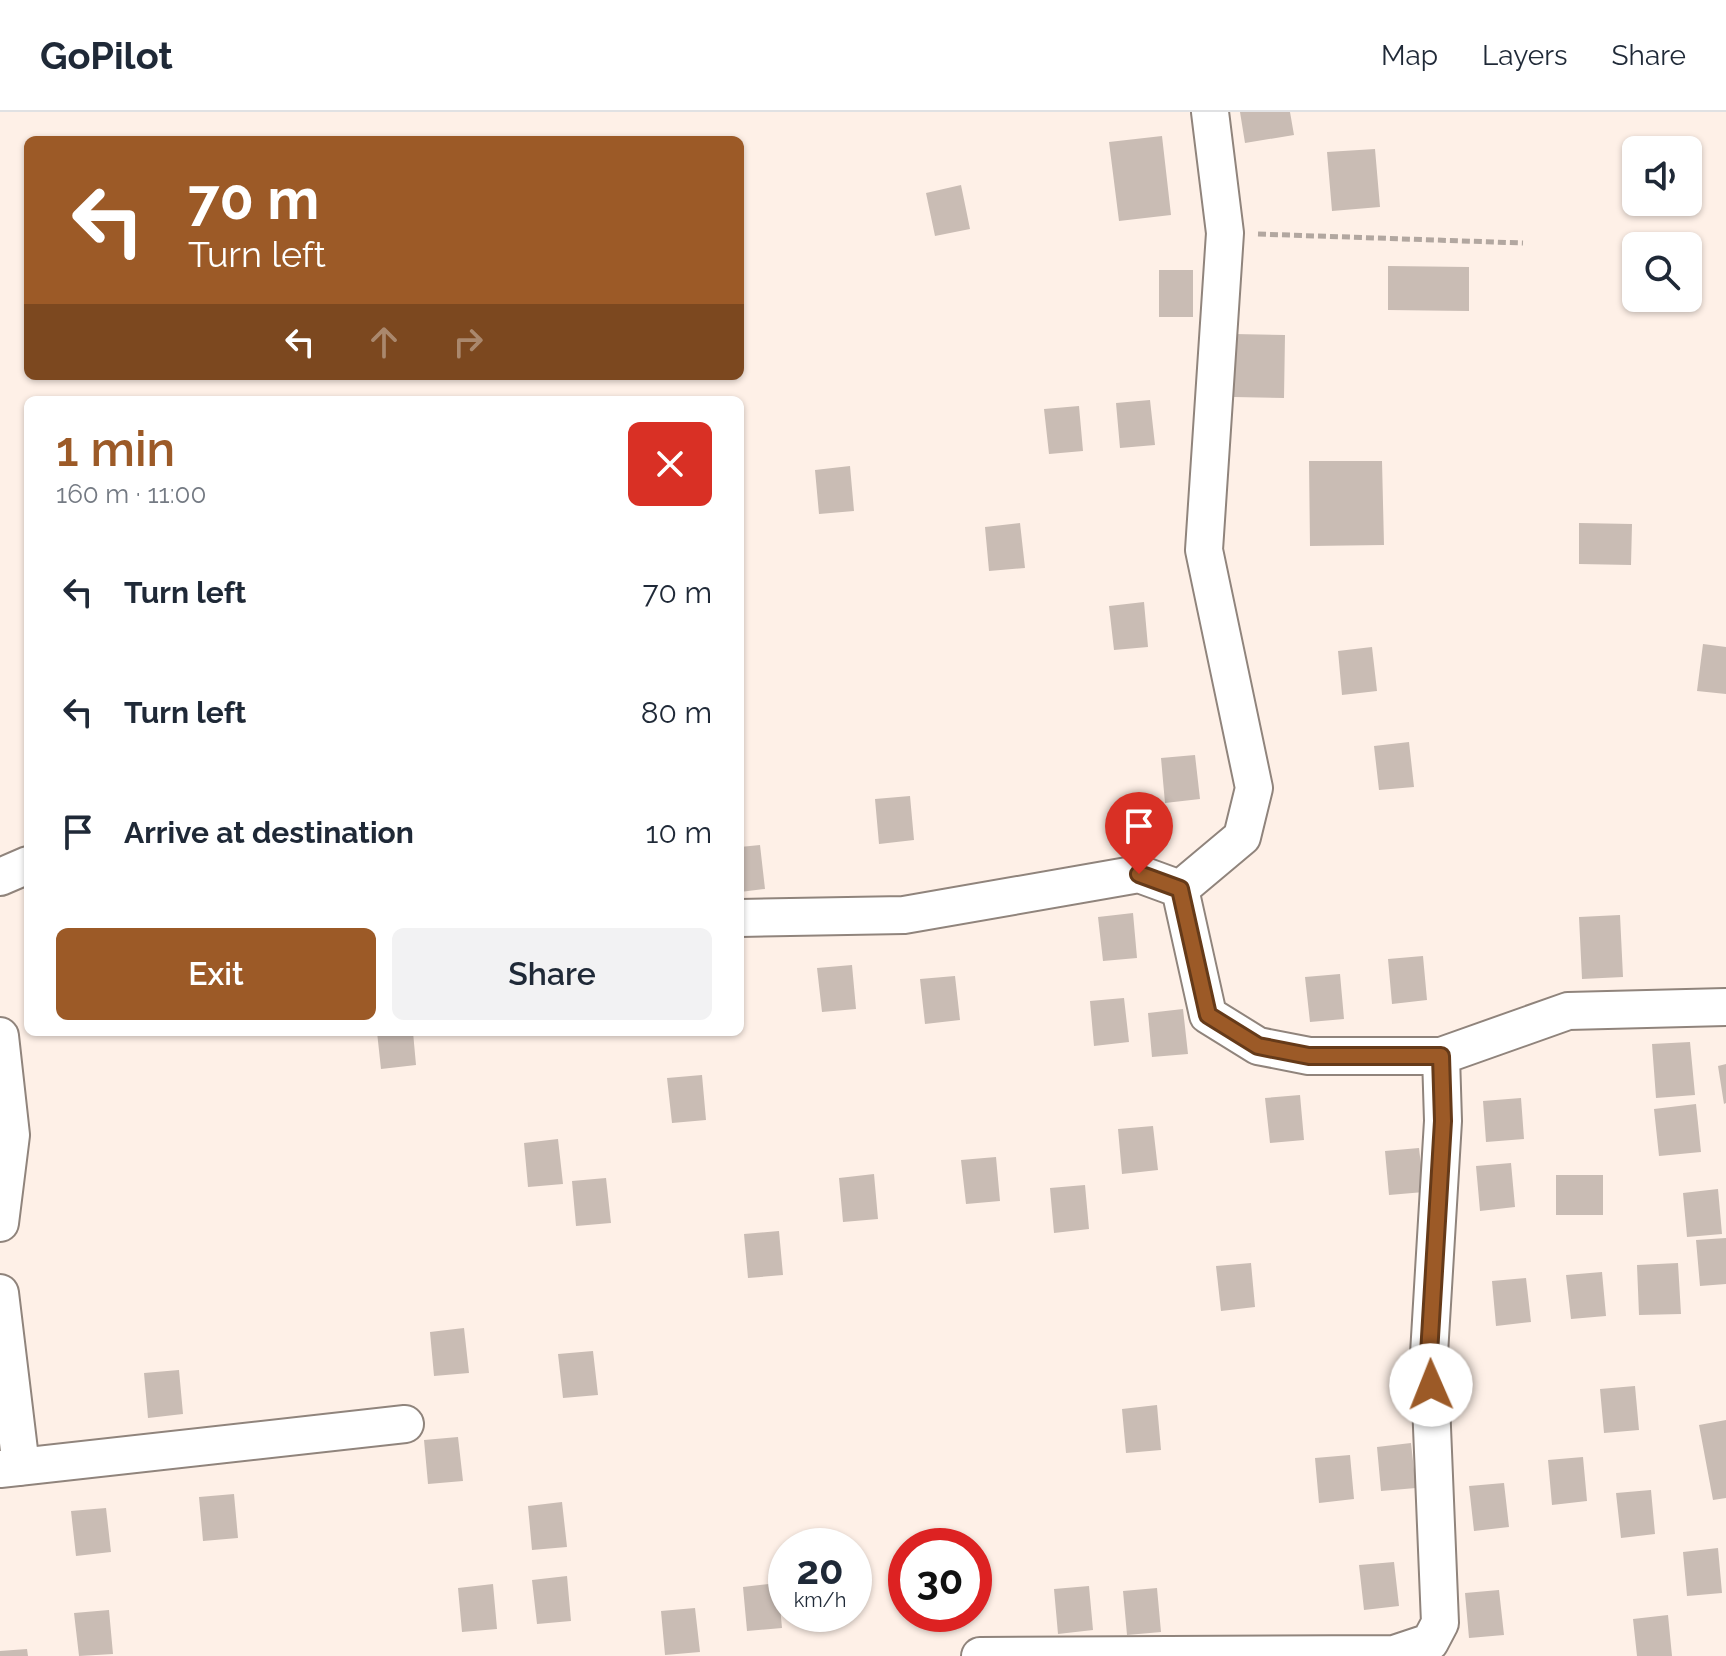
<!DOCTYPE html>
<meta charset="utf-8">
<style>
:root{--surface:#fff;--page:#f2f2f3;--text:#1f2937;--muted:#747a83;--line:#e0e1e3;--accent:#9c5a27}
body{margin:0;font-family:Raleway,sans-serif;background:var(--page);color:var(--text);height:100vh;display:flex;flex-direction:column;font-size:30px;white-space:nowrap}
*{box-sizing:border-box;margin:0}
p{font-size:26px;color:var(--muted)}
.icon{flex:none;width:44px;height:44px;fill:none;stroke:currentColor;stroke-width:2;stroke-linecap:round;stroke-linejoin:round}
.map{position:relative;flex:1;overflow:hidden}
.drawer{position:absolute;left:24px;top:284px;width:720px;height:640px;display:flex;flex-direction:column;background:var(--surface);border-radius:12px;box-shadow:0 2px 6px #0004}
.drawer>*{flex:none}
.guide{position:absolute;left:24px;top:24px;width:720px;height:244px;border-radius:12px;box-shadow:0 2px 6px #0004;background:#9c5a27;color:#fff;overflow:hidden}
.fabs{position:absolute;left:1622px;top:24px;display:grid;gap:16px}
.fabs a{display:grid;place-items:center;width:80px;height:80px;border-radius:12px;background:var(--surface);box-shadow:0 2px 6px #0004;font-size:40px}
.speed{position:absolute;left:768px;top:1416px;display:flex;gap:16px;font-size:40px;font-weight:700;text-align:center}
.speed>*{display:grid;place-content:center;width:104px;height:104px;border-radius:50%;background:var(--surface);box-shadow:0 2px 6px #0004;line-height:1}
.speed small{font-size:20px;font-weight:400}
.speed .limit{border:12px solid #d22;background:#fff;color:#111}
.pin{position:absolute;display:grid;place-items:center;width:68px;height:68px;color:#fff;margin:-82px -34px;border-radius:50% 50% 50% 0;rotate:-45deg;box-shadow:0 0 8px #0007}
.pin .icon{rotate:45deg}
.me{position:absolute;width:88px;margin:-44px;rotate:359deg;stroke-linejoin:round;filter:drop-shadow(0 0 6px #0008)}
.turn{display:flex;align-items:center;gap:28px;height:168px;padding:0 32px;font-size:36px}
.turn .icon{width:104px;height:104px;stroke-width:2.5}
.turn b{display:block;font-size:56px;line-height:68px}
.lanes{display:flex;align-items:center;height:76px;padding:0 32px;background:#0003;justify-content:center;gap:40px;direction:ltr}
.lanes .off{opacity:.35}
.round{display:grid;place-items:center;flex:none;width:84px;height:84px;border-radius:12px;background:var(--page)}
.summary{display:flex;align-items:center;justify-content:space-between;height:136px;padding:0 32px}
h1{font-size:48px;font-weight:600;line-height:60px;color:var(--accent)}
.action{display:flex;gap:16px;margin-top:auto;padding:16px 32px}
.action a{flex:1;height:92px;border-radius:12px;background:var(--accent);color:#fff;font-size:32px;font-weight:600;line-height:92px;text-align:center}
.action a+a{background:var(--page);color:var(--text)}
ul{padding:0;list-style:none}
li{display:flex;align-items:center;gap:24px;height:120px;padding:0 32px}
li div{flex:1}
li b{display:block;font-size:30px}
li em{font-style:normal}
header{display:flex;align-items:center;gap:48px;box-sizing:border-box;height:112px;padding:0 40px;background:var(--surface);border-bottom:2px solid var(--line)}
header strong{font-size:38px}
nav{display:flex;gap:44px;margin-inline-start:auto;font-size:28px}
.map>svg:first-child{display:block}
.building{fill:#c9bcb4}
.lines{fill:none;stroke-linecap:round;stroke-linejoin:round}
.minor-casing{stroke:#90847c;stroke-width:40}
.path{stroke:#b2a7a0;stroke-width:5;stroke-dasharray:8 4;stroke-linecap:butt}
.minor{stroke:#fff;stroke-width:36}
.route-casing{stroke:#653a19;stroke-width:20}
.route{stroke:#9c5a27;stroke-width:14}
</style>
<header>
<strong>GoPilot</strong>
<nav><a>Map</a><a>Layers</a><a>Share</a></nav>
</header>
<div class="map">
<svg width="1726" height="1544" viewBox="0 0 1726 1544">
<rect width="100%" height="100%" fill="#fef0e7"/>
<path class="building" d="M1240,0h50l4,23 -49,8z
M1162,24l9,79 -52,6 -10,-79z
M1375,37l5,58 -48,4 -5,-59z
M961,73l9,44 -35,7 -9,-43z
M1388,154l81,1v44l-81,-1z
M1159,158h34v47h-34z
M1234,222l51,1 -1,63 -50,-1z
M1150,288l5,45 -35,3 -4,-45z
M1079,294l4,45 -34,3 -5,-45z
M1309,349h73l2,84 -74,1z
M850,354l4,45 -35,3 -4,-44z
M1020,411l5,45 -36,3 -4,-44z
M1579,411l53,1 -1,41 -52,-1z
M1144,490l4,45 -34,3 -5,-44z
M1703,532l23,3v47l-29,-3z
M1372,535l5,44 -35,4 -4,-44z
M1409,630l5,45 -35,3 -5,-44z
M1195,643l5,44 -35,4 -4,-45z
M910,684l4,44 -35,4 -4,-45z
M760,733l5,44 -25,3v-45z
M1133,801l4,45 -34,3 -5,-44z
M1620,803l3,62 -41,2 -3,-62z
M1423,844l4,44 -35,4 -4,-45z
M852,853l4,44 -34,3 -5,-44z
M1340,862l4,45 -34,3 -5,-45z
M955,864l5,44 -35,4 -5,-45z
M1124,886l5,44 -35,4 -4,-45z
M1183,897l5,45 -36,3 -4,-44z
M377,920h36l3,33 -35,4z
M1690,930l5,53 -39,3 -4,-54z
M1726,952v39l-2,1 -6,-38z
M702,963l4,45 -34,3 -5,-45z
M1300,983l4,45 -34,3 -5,-45z
M1521,986l3,41 -38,3 -3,-41z
M1696,992l5,48 -42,4 -5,-47z
M1153,1014l5,44 -36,4 -4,-45z
M558,1027l5,45 -35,3 -4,-44z
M1419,1036l5,44 -35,3 -4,-44z
M996,1045l4,44 -34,3 -5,-44z
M1511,1051l4,44 -35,4 -4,-45z
M874,1062l4,45 -35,3 -4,-44z
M1556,1063h47v40h-47z
M606,1066l5,45 -35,3 -4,-45z
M1085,1073l4,44 -35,4 -4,-45z
M1718,1077l4,45 -35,3 -4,-44z
M779,1119l4,44 -35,3 -4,-44z
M1726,1126v46l-26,2 -4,-46z
M1251,1151l4,44 -34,4 -5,-45z
M1678,1151l3,51 -42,1 -2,-50z
M1602,1160l4,44 -35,3 -5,-44z
M1526,1166l5,44 -35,4 -4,-45z
M464,1216l5,45 -35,3 -4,-44z
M593,1239l5,44 -35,3 -5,-44z
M179,1258l4,44 -35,4 -4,-45z
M1635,1274l4,44 -35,3 -4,-44z
M1157,1293l4,45 -35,3 -4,-44z
M1726,1308v78l-13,2 -14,-75z
M458,1325l5,44 -35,3 -4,-44z
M1411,1331l5,45 -35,3 -4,-44z
M1350,1343l4,44 -35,4 -4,-45z
M1583,1345l4,44 -35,4 -4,-45z
M1504,1371l5,44 -35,4 -5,-45z
M1651,1378l4,44 -34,4 -5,-45z
M234,1382l4,44 -35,3 -4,-44z
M562,1390l5,45 -35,3 -4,-44z
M106,1396l5,44 -35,4 -5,-45z
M1718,1436l4,45 -35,3 -4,-44z
M1394,1450l5,44 -35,4 -5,-45z
M567,1464l4,45 -34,3 -5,-44z
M778,1471l4,45 -35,3 -4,-44z
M493,1472l4,45 -35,3 -4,-44z
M1089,1474l4,44 -35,4 -4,-45z
M1157,1476l4,44 -34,3 -4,-44z
M1499,1478l5,45 -35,3 -4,-45z
M695,1496l5,44 -35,3 -4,-44z
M109,1498l4,44 -34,2 -5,-43z
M1668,1503l4,41h-35l-4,-37z
M27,1537l1,7h-28v-5z"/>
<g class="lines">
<g class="minor-casing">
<path id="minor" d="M0,765l28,-12
M1180,777l62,-52 12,-49 -50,-238 21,-317 -15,-121
M740,806l164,-3 235,-41 41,15 28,126 50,31 51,10h132l127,-45 158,-4
M0,924l11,99 -11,88
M0,1181l21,174
M0,1357l405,-45
M980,1544l414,-2 36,-12 10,-19 -11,-269 14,-233 -2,-65"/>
</g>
<path class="path" d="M1258,122l265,9"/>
<use href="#minor" class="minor"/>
</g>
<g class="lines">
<g class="route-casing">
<path id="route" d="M1139,762l41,15 28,126 50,31 51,10h132l2,65 -14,233 2,31"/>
</g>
<use href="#route" class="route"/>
</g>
</svg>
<div class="fabs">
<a><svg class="icon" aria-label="sound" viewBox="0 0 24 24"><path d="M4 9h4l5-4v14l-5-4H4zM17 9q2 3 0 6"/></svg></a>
<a><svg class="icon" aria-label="search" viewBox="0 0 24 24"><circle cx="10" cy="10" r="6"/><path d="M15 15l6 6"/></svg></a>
</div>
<div class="speed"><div>20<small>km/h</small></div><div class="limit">30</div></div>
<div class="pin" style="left:1139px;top:762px;background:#d93025"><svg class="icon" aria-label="arrive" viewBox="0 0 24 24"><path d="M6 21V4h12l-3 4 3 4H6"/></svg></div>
<svg class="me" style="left:1431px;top:1273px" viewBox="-20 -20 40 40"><circle r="19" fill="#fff"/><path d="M0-13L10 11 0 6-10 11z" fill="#9c5a27"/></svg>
<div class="guide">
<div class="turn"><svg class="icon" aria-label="left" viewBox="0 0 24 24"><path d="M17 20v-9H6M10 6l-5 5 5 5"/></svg><div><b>70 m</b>Turn left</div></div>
<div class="lanes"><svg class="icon" aria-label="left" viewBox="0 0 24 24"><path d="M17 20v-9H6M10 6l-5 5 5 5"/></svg><svg class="icon off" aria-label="ahead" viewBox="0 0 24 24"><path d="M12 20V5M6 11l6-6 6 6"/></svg><svg class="icon off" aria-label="right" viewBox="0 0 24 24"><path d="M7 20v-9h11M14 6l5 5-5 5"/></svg></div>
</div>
<section class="drawer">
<div class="summary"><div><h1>1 min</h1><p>160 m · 11:00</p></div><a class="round" style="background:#d93025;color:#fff"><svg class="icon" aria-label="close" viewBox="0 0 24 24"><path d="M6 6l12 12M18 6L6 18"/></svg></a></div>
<ul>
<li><svg class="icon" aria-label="left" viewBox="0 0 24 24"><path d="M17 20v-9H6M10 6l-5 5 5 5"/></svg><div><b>Turn left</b></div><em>70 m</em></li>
<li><svg class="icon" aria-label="left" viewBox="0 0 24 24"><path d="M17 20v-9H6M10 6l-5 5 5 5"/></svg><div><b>Turn left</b></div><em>80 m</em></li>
<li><svg class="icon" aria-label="arrive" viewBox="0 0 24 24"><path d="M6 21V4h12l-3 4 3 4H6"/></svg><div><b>Arrive at destination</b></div><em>10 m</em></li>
</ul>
<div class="action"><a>Exit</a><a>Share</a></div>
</section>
</div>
